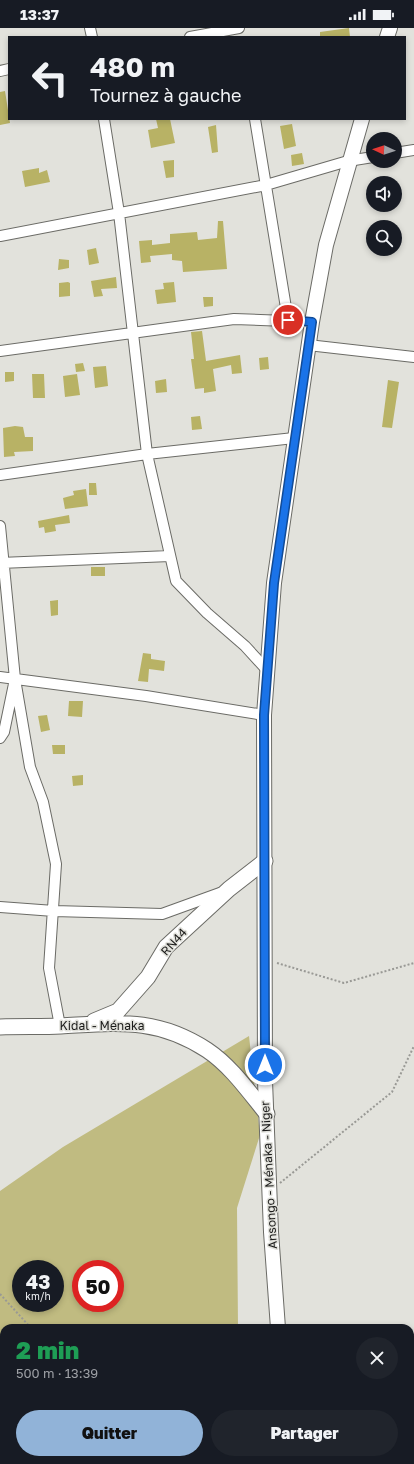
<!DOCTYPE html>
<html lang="fr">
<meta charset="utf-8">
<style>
:root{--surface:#171b24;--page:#20242c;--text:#f1f3f6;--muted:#9ea1a6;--accent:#91b3d8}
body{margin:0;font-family:"Golos Text",sans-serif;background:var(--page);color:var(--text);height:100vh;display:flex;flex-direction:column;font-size:15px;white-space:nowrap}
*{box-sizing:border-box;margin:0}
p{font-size:13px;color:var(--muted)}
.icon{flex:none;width:22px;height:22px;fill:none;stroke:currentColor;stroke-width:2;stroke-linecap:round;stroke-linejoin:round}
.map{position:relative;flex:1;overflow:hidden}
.details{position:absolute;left:0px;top:1296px;width:414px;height:140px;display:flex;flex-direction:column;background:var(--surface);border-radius:12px 12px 0 0;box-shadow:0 2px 6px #0003}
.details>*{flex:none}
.guide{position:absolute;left:8px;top:8px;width:398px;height:84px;border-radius:0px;box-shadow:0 2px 6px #0003;background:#171b24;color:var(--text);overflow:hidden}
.needle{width:26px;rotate:273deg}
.tools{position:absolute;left:366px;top:104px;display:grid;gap:8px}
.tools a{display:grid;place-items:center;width:36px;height:36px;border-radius:50%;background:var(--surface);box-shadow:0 2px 6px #0003;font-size:20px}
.speed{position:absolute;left:12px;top:1232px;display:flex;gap:8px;font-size:20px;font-weight:700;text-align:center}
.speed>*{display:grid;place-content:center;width:52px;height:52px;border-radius:50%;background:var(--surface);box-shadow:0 2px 6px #0003;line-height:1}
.speed small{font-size:10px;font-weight:400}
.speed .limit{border:6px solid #d22;background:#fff;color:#111}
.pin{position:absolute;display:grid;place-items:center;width:34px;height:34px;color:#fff;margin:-17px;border:2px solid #fff;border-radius:50%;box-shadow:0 1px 4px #0007}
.me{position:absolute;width:44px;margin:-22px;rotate:0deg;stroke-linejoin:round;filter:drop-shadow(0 0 3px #0008)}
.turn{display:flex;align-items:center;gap:14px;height:84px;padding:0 16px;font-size:18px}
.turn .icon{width:52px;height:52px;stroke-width:2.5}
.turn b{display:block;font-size:28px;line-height:34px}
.round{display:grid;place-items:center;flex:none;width:42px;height:42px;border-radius:21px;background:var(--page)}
.head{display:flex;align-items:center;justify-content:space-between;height:68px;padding:0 16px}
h1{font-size:24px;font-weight:800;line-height:30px;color:#1e9e55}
.primary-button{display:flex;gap:8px;margin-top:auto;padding:8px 16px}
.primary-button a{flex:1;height:46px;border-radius:24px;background:var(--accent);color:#111;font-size:16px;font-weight:800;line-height:46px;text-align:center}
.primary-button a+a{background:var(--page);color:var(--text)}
.status{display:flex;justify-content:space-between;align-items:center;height:28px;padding:0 20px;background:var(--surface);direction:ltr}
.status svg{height:11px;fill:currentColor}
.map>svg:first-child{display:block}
.green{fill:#c0bb81;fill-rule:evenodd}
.building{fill:#b8b265}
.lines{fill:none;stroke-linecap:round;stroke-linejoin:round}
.minor-casing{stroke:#6b6b66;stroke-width:12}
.secondary-casing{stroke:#6b6b66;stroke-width:16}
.primary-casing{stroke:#6b6b66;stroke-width:17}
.path{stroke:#999995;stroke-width:2;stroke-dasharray:2 2;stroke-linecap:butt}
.minor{stroke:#fff;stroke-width:10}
.secondary{stroke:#fff;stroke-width:14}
.primary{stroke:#fff;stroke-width:15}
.route-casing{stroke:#114b97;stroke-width:10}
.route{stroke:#1a73e8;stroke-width:7}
.labels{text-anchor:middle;stroke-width:3;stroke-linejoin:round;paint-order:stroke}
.street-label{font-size:12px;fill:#1b1b1a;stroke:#e2e2dc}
</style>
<div class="status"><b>13:37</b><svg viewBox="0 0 49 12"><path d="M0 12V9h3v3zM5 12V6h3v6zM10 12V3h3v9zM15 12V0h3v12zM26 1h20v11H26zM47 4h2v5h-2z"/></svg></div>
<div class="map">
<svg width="414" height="1436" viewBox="0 0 414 1436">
<rect width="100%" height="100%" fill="#e2e2dc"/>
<path class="green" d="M249,1008l11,99 -23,73 1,120h-234v132h248l1,4h-253v-273l63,-44zM21,1241h34v34h-34zM81,1241h34v34h-34z"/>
<path class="building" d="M349,0l1,9h-30v-5z
M5,63l5,32 -10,2v-33z
M156,91h14l5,24 -24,5 -3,-18 10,-2z
M292,96l4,22 -12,3 -4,-23z
M216,97l2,27 -6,1 -4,-26z
M302,125l2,11 -12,2 -1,-11z
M174,132v17l-8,1 -3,-17z
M39,140v5l8,-3 3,12 -25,5 -3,-16z
M218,193h5l4,48 -44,3 -1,-11 -10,-1v-6l-22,2 1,6 -10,1 -2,-22 13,-1v5l18,-2v-9l27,-2 1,8 19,-2z
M96,220l3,15 -10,2 -2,-15z
M59,231l10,1v8l-11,2z
M116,249l1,11 -16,1 2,7 -9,1 -3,-16z
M68,254l2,1v13l-11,1v-14z
M174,254l2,20 -19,2 -2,-14 9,-1 -1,-6z
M203,269h10v9l-9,1z
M202,303l4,30 34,-6 2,18 -10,1 -1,-9 -18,4 3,22 -12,2v-5l-9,1 -4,-30h3l-3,-27z
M268,329l1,12 -9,1 -1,-12z
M83,335l2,8 -9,1 -1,-8z
M106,338l2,20 -13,2 -2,-21z
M5,344h9v9l-9,1z
M32,346h12l1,24h-12z
M77,346l3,21 -15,2 -2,-21z
M166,351l1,13 -11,1 -1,-12z
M388,352l11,2 -7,46 -10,-1z
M200,388l2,13 -10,1 -1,-13z
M15,398l8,1 2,10h8v14l-19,1 1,4 -11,1 -1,-29z
M89,455h7l1,12h-8z
M86,461l2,17 -23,3 -2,-11 11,-3 -1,-4z
M69,487l1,8 -15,2 1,6 -11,2 -1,-6 -5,1 -1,-7z
M91,539h14v9h-14z
M58,572v15l-7,1 -1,-15z
M143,625l8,1v5l14,2 -1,10 -15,-2 -1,13 -10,-1z
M69,673h14l-1,16 -14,-1z
M47,687l3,15 -9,2 -3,-16z
M52,717h13v9h-12z
M83,747v10l-10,1 -1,-10z"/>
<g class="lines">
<g class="minor-casing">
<path id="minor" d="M90,0l2,9
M190,9l49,-9
M0,43l9,-2
M104,91l15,94 28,241 29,127 31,32 38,33 22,24
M255,91l33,201
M395,125l19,-3
M0,208l266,-51 82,-24 25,-4
M308,317l106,12
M0,323l234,-32 78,3
M0,447l147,-21 147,-16
M0,498l15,153 -11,53 -4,6
M0,535l170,-7
M0,649l146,19 118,19
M15,651l15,88 13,35 13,62 -7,104 11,58
M0,879l54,4 108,3 58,-21"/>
</g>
<g class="secondary-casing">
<path id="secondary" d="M387,9l3,-9
M278,1300l-7,-96 -6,-151 -1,-366 10,-132 38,-261 14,-77 36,-126
M287,1432v4"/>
</g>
<g class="primary-casing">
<path id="primary" d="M94,993l24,-10 30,-34 18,-30 63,-58 36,-28
M0,999c20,-1 41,0 61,-1 57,-3 95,-9 146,24 24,16 42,42 60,64"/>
</g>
<path class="path" d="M277,935l67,20 70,-20
M280,1155l112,-91 22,-46
M0,1266l31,34
M135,1432l3,4"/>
<use href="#minor" class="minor"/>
<use href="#secondary" class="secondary"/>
<use href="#primary" class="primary"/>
</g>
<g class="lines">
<g class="route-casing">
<path id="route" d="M265,1037l-1,-350 10,-132 38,-261 -24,-2"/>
</g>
<use href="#route" class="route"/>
</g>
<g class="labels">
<g class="street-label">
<text transform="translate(174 914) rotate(-48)" y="4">RN44</text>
<text x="102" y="1002">Kidal - Ménaka</text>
<text transform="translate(269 1147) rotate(-93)" y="4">Ansongo - Ménaka - Niger</text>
</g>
</g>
</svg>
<div class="tools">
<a><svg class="needle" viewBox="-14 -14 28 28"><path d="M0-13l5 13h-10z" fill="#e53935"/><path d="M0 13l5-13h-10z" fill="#9ea1a6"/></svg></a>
<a><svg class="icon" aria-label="sound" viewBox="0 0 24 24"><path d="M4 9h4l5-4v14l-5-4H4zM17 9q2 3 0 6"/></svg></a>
<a><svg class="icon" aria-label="search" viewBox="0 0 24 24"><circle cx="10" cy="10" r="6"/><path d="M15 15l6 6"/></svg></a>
</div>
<div class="speed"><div>43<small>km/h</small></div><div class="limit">50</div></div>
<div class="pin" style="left:288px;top:292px;background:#d93025"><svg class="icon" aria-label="arrive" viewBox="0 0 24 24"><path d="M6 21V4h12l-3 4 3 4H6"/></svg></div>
<svg class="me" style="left:265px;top:1037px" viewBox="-20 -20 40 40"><circle r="17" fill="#1a73e8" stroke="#fff" stroke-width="3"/><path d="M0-11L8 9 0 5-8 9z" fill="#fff"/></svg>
<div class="guide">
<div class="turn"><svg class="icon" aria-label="left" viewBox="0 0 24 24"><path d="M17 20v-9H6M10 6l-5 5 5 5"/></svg><div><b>480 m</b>Tournez à gauche</div></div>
</div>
<section class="details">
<div class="head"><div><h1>2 min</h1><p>500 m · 13:39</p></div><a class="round"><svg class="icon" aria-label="close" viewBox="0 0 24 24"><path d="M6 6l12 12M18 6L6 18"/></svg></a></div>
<div class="primary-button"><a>Quitter</a><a>Partager</a></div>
</section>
</div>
